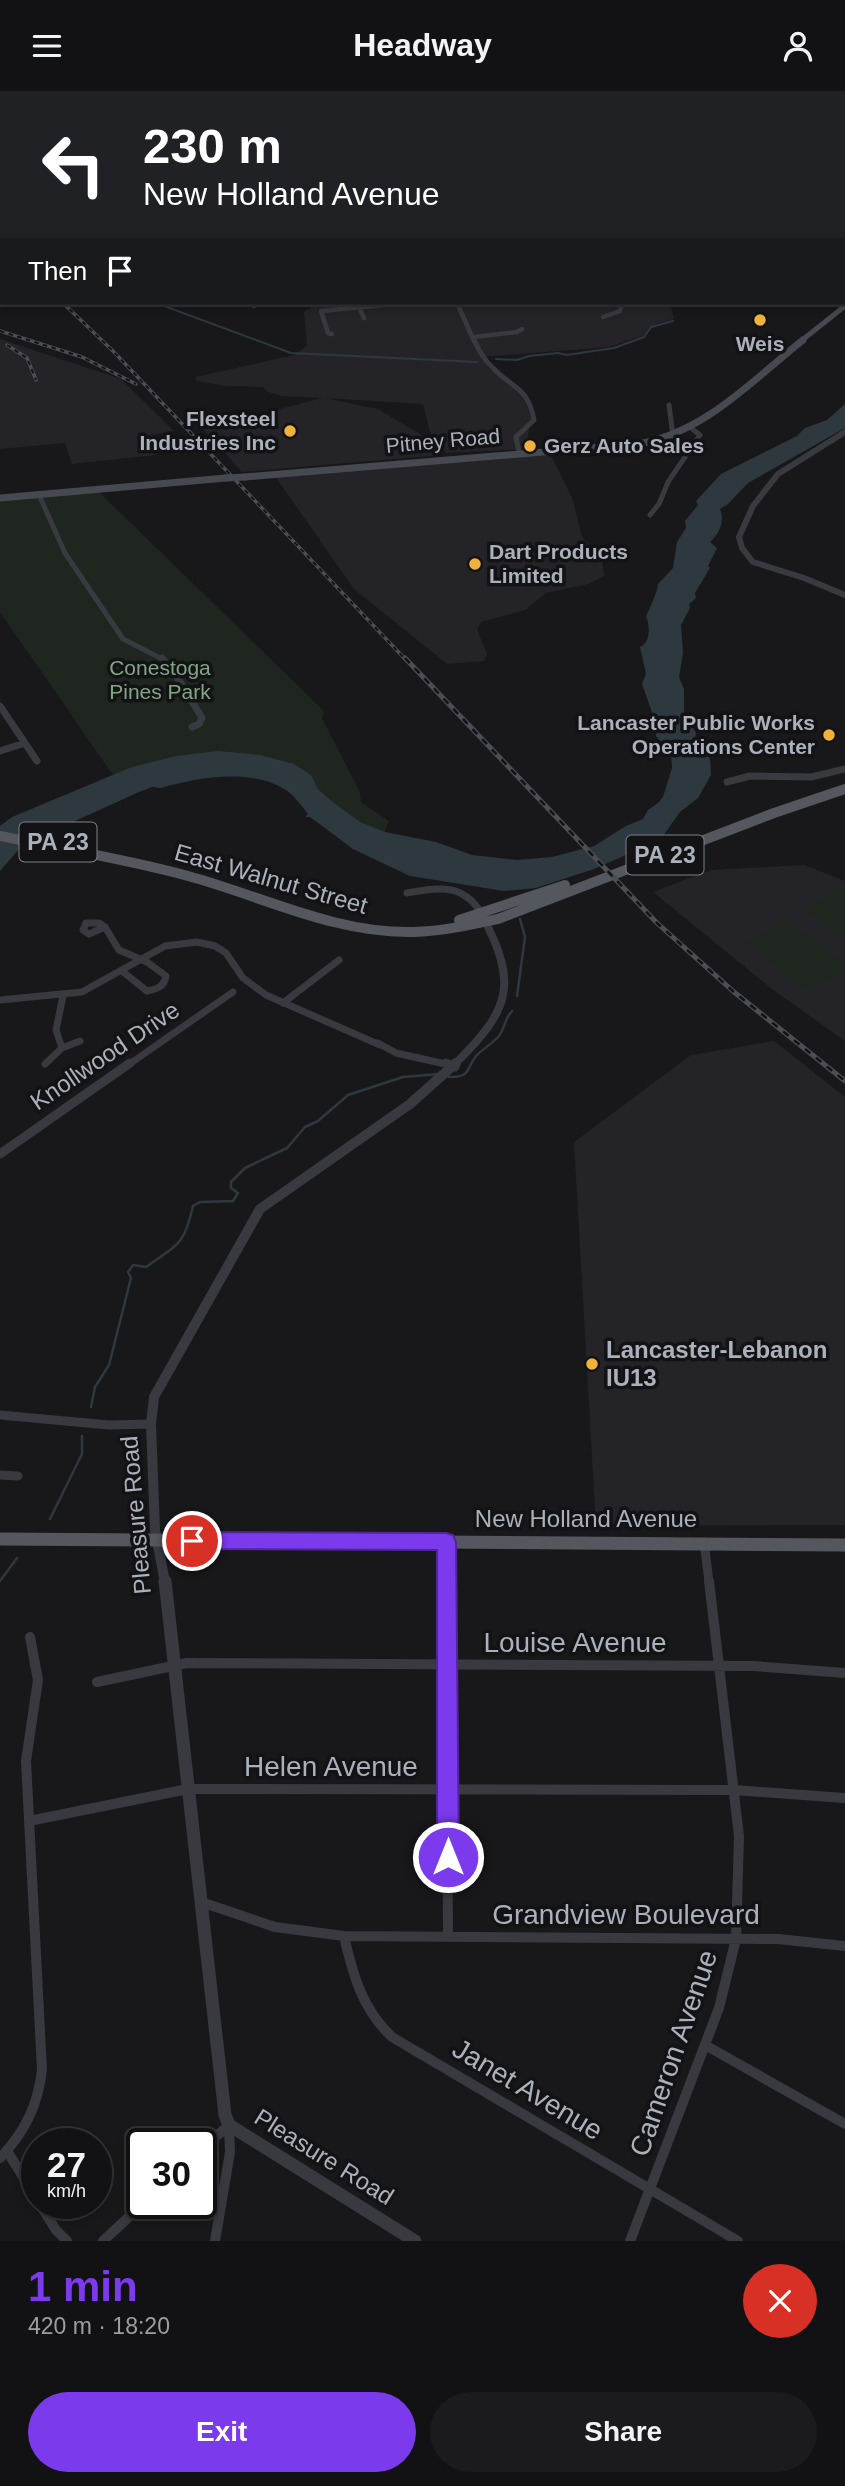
<!DOCTYPE html>
<meta charset="utf-8">
<style>
:root{--surface:#121214;--page:#1b1b1d;--text:#f1f3f6;--muted:#9c9ea0;--line:#313234;--accent:#7c3aed}
body{margin:0;font-family:Helvetica,sans-serif;background:var(--page);color:var(--text);height:100vh;display:flex;flex-direction:column;font-size:26px;white-space:nowrap}
*{box-sizing:border-box;margin:0}
p{font-size:23px;color:var(--muted)}
.icon{flex:none;width:38px;height:38px;fill:none;stroke:currentColor;stroke-width:2;stroke-linecap:round;stroke-linejoin:round}
.map{position:relative;height:2150px;overflow:hidden}
.side{display:flex;flex-direction:column;background:var(--surface);flex:1}
.side>*{flex:none}
.guide{position:absolute;left:0px;top:0px;width:845px;height:214px;box-shadow:0 4px 10px #0003,0 0 0 2px var(--line);background:#202124;color:#fff;overflow:hidden}
.speed{position:absolute;left:21px;top:2037px;display:flex;gap:14px;font-size:35px;font-weight:700;text-align:center}
.speed>*{display:grid;place-content:center;width:91px;height:91px;border-radius:50%;background:var(--surface);box-shadow:0 4px 10px #0003,0 0 0 2px var(--line);line-height:1}
.speed small{font-size:18px;font-weight:400}
.speed .limit{border:4px solid #111;border-radius:10px;background:#fff;color:#111}
.pin{position:absolute;display:grid;place-items:center;width:60px;height:60px;color:#fff;margin:-30px;border:4px solid #fff;border-radius:50%;box-shadow:0 2px 7px #0007}
.me{position:absolute;width:77px;margin:-38px;rotate:0deg;stroke-linejoin:round;filter:drop-shadow(0 0 5px #0008)}
.turn{display:flex;align-items:center;gap:24px;height:147px;padding:0 28px;font-size:32px}
.turn .icon{width:91px;height:91px;stroke-width:2.5}
.turn b{display:block;font-size:49px;line-height:60px}
.then{display:flex;align-items:center;height:66px;padding:0 28px;background:#0003;gap:14px;font-size:26px}
.round{display:grid;place-items:center;flex:none;width:74px;height:74px;border-radius:37px;background:var(--page)}
.overview{display:flex;align-items:center;justify-content:space-between;height:119px;padding:0 28px}
h1{font-size:42px;font-weight:800;line-height:52px;color:var(--accent)}
.action{display:flex;gap:14px;margin-top:auto;padding:14px 28px}
.action a{flex:1;height:80px;border-radius:42px;background:var(--accent);color:#fff;font-size:28px;font-weight:800;line-height:80px;text-align:center}
.action a+a{background:var(--page);color:var(--text)}
header{display:flex;justify-content:space-between;align-items:center;height:91px;padding:0 28px;background:var(--surface);font-size:32px;font-weight:800}
.map>svg:first-child{display:block}
.built{fill:#242428}
.green{fill:#1e261f}
.water{fill:#2e383f}
.lines{fill:none;stroke-linecap:round;stroke-linejoin:round}
.stream-far1{stroke:#2e383f;stroke-width:2}
.stream{stroke:#2e383f;stroke-width:2.5}
.minor-far4{stroke:#393a40;stroke-width:4.5}
.minor-far3{stroke:#393a40;stroke-width:5}
.minor-far2{stroke:#393a40;stroke-width:7}
.minor-far1{stroke:#393a40;stroke-width:9}
.minor{stroke:#393a40;stroke-width:10}
.tertiary-far3{stroke:#393a40;stroke-width:6}
.tertiary-far2{stroke:#393a40;stroke-width:8}
.tertiary-far1{stroke:#393a40;stroke-width:10}
.tertiary{stroke:#393a40;stroke-width:13}
.secondary-far1{stroke:#474950;stroke-width:5}
.secondary{stroke:#474950;stroke-width:7}
.primary-far2{stroke:#55575f;stroke-width:6}
.primary-far1{stroke:#55575f;stroke-width:10}
.primary{stroke:#55575f;stroke-width:13}
.rail-far1-casing{stroke:#4c4e55;stroke-width:3.5}
.rail-casing{stroke:#4c4e55;stroke-width:5}
.rail-far1{stroke:#131316;stroke-width:2;stroke-dasharray:4.5;stroke-linecap:butt}
.rail{stroke:#131316;stroke-width:2.5;stroke-dasharray:7;stroke-linecap:butt}
.secondary-bridge{stroke:#474950;stroke-width:7}
.route{fill:#7c3aed;stroke:#51269a;stroke-width:2}
.poi-dot{fill:#f0b23b;stroke:#131316;stroke-width:2.5}
.labels{text-anchor:middle;stroke-width:7;stroke-linejoin:round;paint-order:stroke}
.far-poi-label{font-size:21px;font-weight:bold;fill:#abb0ba;stroke:#131316;text-anchor:end}
.far-street-label{font-size:21px;fill:#abb0ba;stroke:#131316}
.far-park-label{font-size:21px;fill:#82a584;stroke:#131316}
.shield{fill:#131316;stroke:#7d8189;stroke-width:2}
.shield-label{font-size:23px;font-weight:bold;fill:#abb0ba}
.street-label{font-size:24px;fill:#abb0ba;stroke:#131316}
.poi-label{font-size:24px;font-weight:bold;fill:#abb0ba;stroke:#131316;text-anchor:start}
.near-street-label{font-size:28px;fill:#abb0ba;stroke:#131316}
</style>
<header><svg class="icon" aria-label="menu" viewBox="0 0 24 24"><path d="M4 6h16M4 12h16M4 18h16"/></svg>Headway<svg class="icon" aria-label="person" viewBox="0 0 24 24"><circle cx="12" cy="8" r="4"/><path d="M4 21q1-7 8-7t8 7"/></svg></header>
<div class="map">
<svg width="845" height="2150" viewBox="0 0 845 2150">
<rect width="100%" height="100%" fill="#18181b"/>
<path class="built" d="M318,212h352l4,16 -16,4 -9,4 -5,8 -35,12 -128,10 8,11 34,27 8,21 -5,33 -80,4 -16,-21 -7,-28 -98,-6 53,11 42,25 21,21 -199,17 -39,-43 119,-31 -41,-2 -15,-5 -2,-4 -37,-1 -31,-5v-4l98,-22 13,-9 -3,-34z
M0,248l121,40 53,52 -22,4 4,20 -84,9 -7,-21 -65,6z
M550,362l23,47 9,37 20,19 2,20 -16,8 -42,9 -21,17 -44,12 -4,8 10,24 -3,7 -37,3 -93,-75 -79,-113z
M804,774l41,16v160l-73,-52 -119,-97 58,-22z
M774,950l71,56v428l-249,1 -22,-384 117,-87z"/>
<path class="green" d="M97,399l227,221 -2,7 38,74 1,10 28,19 -10,24 -128,-76 -136,9 -115,-166v-112z
M840,797l5,4v48l-42,-31z
M785,828l60,45v7l-35,21 -65,-50z"/>
<path class="water" d="M845,313v24l-97,55 -20,21 -8,5c5,13 -1,25 -10,33l7,6 -9,18 2,2 -15,25 1,5 -7,6 1,4 -9,17 2,28 -4,24 5,12v23l12,21 -2,9 8,4 8,13 1,16 -13,23 -18,14 -20,28 -66,29 -58,19 -32,3 -94,-15 -57,-27 -43,-32h-5l3,-3c-5,-6 -11,-15 -18,-21 -34,-26 -91,-16 -129,-5l-9,-1 -13,5 -75,34 -12,10 -33,13 -19,22v-45l12,-9 120,-50 44,-11 42,-5 42,4 34,9 17,11 7,14 12,11 30,22 25,10 51,10 36,13 45,5 35,-3 42,-11 32,-20 17,-7 5,-9 10,-7 5,-6 9,-29 -1,-14 -15,-18 1,-10 -15,-42 4,-10 -6,-27c11,-5 10,-21 6,-31 3,-5 12,-26 12,-32l15,-16 4,-26 9,-14 -1,-7 13,-16 -2,-4 25,-27 76,-38 8,-8 22,-8z"/>
<g class="lines">
<path class="stream-far1" d="M156,212l135,50 186,9
M496,268l21,1 12,-4 29,-3 9,2 47,-7 30,-11 7,-10 22,-6"/>
<path class="stream" d="M517,905l8,-59 -5,-18
M449,986c24,0 16,-9 28,-22 7,-7 16,-12 22,-19 6,-8 5,-16 13,-25
M91,1316l4,-20 14,-22 22,-87 -3,-6 5,-7 13,2c32,-23 38,-21 47,-61l7,-4 33,-1 5,-8 -7,-5v-6l14,-14 42,-20 18,-21 13,-6 30,-26 55,-18 36,-3
M50,1428l32,-65v-18
M0,1490l17,-23"/>
<path class="minor-far4" d="M122,0l12,2
M269,0l2,2
M673,0l22,2
M359,2l10,-2
M582,2l2,-2
M643,2l2,-2
M254,212v3
M457,212l17,38
M359,216l5,11
M603,226l17,-6 2,-8
M332,243l-4,-1 -7,-22 83,-8
M473,246l44,-5 5,-3"/>
<path class="minor-far3" d="M474,249c5,10 10,20 19,28 20,21 35,19 41,52l-18,17 3,15
M669,314l4,31
M39,404l26,58 58,86 41,21
M650,424l9,-11 9,-22 32,-47 -9,-7"/>
<path class="minor-far2" d="M162,567l21,28 19,32 -3,6 -7,3
M0,615l37,55
M0,660l25,-8
M727,691l23,-6 61,1 34,-8
M407,802c32,-5 55,-11 75,21
M86,832h13l6,4 -16,7 -6,-4z
M105,836l14,23 28,12 19,14c-2,11 -9,13 -19,15l-25,-20
M0,909l82,-8 83,-46 32,-4 18,4 11,7 17,25 23,17 114,50
M283,912l56,-43
M378,952l18,10 54,12
M62,957l18,-7
M45,973l17,-16 -6,-18 7,-34
M128,974l105,-73"/>
<path class="minor-far1" d="M446,972l9,4
M0,1063l130,-91
M0,1324l109,10 42,-1
M0,1384l18,1
M446,1451v40
M704,1451l5,40"/>
<path class="minor" d="M446,1490l2,356
M97,1591l90,-19 566,3 92,7
M29,1730l159,-32 546,1 111,8
M201,1811l74,25 69,9 434,3 67,7
M344,1845c9,39 18,73 48,101l346,204
M705,1954l140,79
M201,2059l28,-25
M7,2060l30,48
M0,2067c25,-26 38,-53 42,-88l-16,-309 12,-81 -8,-43
M39,2112l17,27 11,11
M103,2150l41,-38
M215,2150l15,-89 -1,-27
M630,2150l89,-233 17,-69 3,-103 -30,-255"/>
<path class="tertiary-far3" d="M845,341l-67,42 -25,32 -14,31 3,11 11,14 51,16 41,17"/>
<path class="tertiary-far2" d="M454,974c56,-55 65,-80 28,-150"/>
<path class="tertiary-far1" d="M165,1491l-10,-52 -4,-106 3,-27 106,-188 150,-105 46,-41"/>
<path class="tertiary" d="M165,1490l60,534 4,10 186,116"/>
<path class="secondary-far1" d="M79,2l2,-2
M801,250l44,-35"/>
<path class="secondary" d="M245,386l393,-33c66,-11 115,-64 165,-104
M0,407l226,-20"/>
<path class="primary-far2" d="M344,0l3,2
M835,212l10,2"/>
<path class="primary-far1" d="M0,745c62,13 126,23 188,40 74,20 147,58 226,56 29,-1 56,-7 84,-13l276,-106 71,-24
M459,829l106,-35"/>
<path class="primary" d="M0,1448l845,6"/>
<g class="rail-far1-casing">
<path id="rail-far1" d="M0,110l2,2
M0,158l2,2
M63,212l50,48 293,309
M0,240l82,26 54,27
M7,254l20,13 9,22"/>
</g>
<g class="rail-casing">
<path id="rail" d="M405,567l252,265 77,69 111,89"/>
</g>
<use href="#rail-far1" class="rail-far1"/>
<use href="#rail" class="rail"/>
<path class="secondary-bridge" d="M226,387l19,-1"/>
</g>
<path class="route" d="M192,1441l254,1 7,2 3,7 3,315 -4,7 -7,3 -8,-3 -3,-7v-307l-245,-1 -6,-2 -3,-6 3,-6z"/>
<g class="poi-dot">
<circle cx="760" cy="229" r="7"/>
<circle cx="290" cy="340" r="7"/>
<circle cx="530" cy="355" r="7"/>
<circle cx="475" cy="473" r="7"/>
<circle cx="829" cy="644" r="7"/>
<circle cx="592" cy="1273" r="7"/>
</g>
<g class="labels">
<g class="far-poi-label">
<text x="760" y="260" text-anchor="middle">Weis</text>
<text x="276" y="335">Flexsteel<tspan x="276" dy="24">Industries Inc</tspan></text>
<text x="544" y="362" text-anchor="start">Gerz Auto Sales</text>
<text x="489" y="468" text-anchor="start">Dart Products<tspan x="489" dy="24">Limited</tspan></text>
<text x="815" y="639">Lancaster Public Works<tspan x="815" dy="24">Operations Center</tspan></text>
</g>
<g class="far-street-label">
<text transform="translate(443 350) rotate(-5)" y="7">Pitney Road</text>
</g>
<g class="far-park-label">
<text x="160" y="584">Conestoga<tspan x="160" dy="24">Pines Park</tspan></text>
</g>
<g class="shield">
<rect x="19.5" y="731.5" width="77" height="39" rx="5"/>
<rect x="626.5" y="744.5" width="77" height="39" rx="5"/>
</g>
<g class="shield-label">
<text x="58" y="759">PA 23</text>
<text x="665" y="772">PA 23</text>
</g>
<g class="street-label">
<text transform="translate(271 788) rotate(16)" y="8">East Walnut Street</text>
<text transform="translate(105 965) rotate(-34)" y="8">Knollwood Drive</text>
<text transform="translate(136 1424) rotate(-95)" y="8">Pleasure Road</text>
<text x="586" y="1436">New Holland Avenue</text>
<text transform="translate(324 2066) rotate(32)" y="8">Pleasure Road</text>
</g>
<g class="poi-label">
<text x="606" y="1267">Lancaster-Lebanon<tspan x="606" dy="28">IU13</tspan></text>
</g>
<g class="near-street-label">
<text x="575" y="1561">Louise Avenue</text>
<text x="331" y="1685">Helen Avenue</text>
<text x="626" y="1833">Grandview Boulevard</text>
<text transform="translate(673 1962) rotate(-71)" y="10">Cameron Avenue</text>
<text transform="translate(528 1998) rotate(31)" y="10">Janet Avenue</text>
</g>
</g>
</svg>
<div class="speed"><div>27<small>km/h</small></div><div class="limit">30</div></div>
<div class="pin" style="left:192px;top:1450px;background:#d93025"><svg class="icon" aria-label="arrive" viewBox="0 0 24 24"><path d="M6 21V4h12l-3 4 3 4H6"/></svg></div>
<svg class="me" style="left:448px;top:1766px" viewBox="-20 -20 40 40"><circle r="17" fill="#7c3aed" stroke="#fff" stroke-width="3"/><path d="M0-11L8 9 0 5-8 9z" fill="#fff"/></svg>
<div class="guide">
<div class="turn"><svg class="icon" aria-label="left" viewBox="0 0 24 24"><path d="M17 20v-9H6M10 6l-5 5 5 5"/></svg><div><b>230 m</b>New Holland Avenue</div></div>
<div class="then">Then<svg class="icon" aria-label="arrive" viewBox="0 0 24 24"><path d="M6 21V4h12l-3 4 3 4H6"/></svg></div>
</div>
</div>
<section class="side">
<div class="overview"><div><h1>1 min</h1><p>420 m · 18:20</p></div><a class="round" style="background:#d93025;color:#fff"><svg class="icon" aria-label="close" viewBox="0 0 24 24"><path d="M6 6l12 12M18 6L6 18"/></svg></a></div>
<div class="action"><a>Exit</a><a>Share</a></div>
</section>
